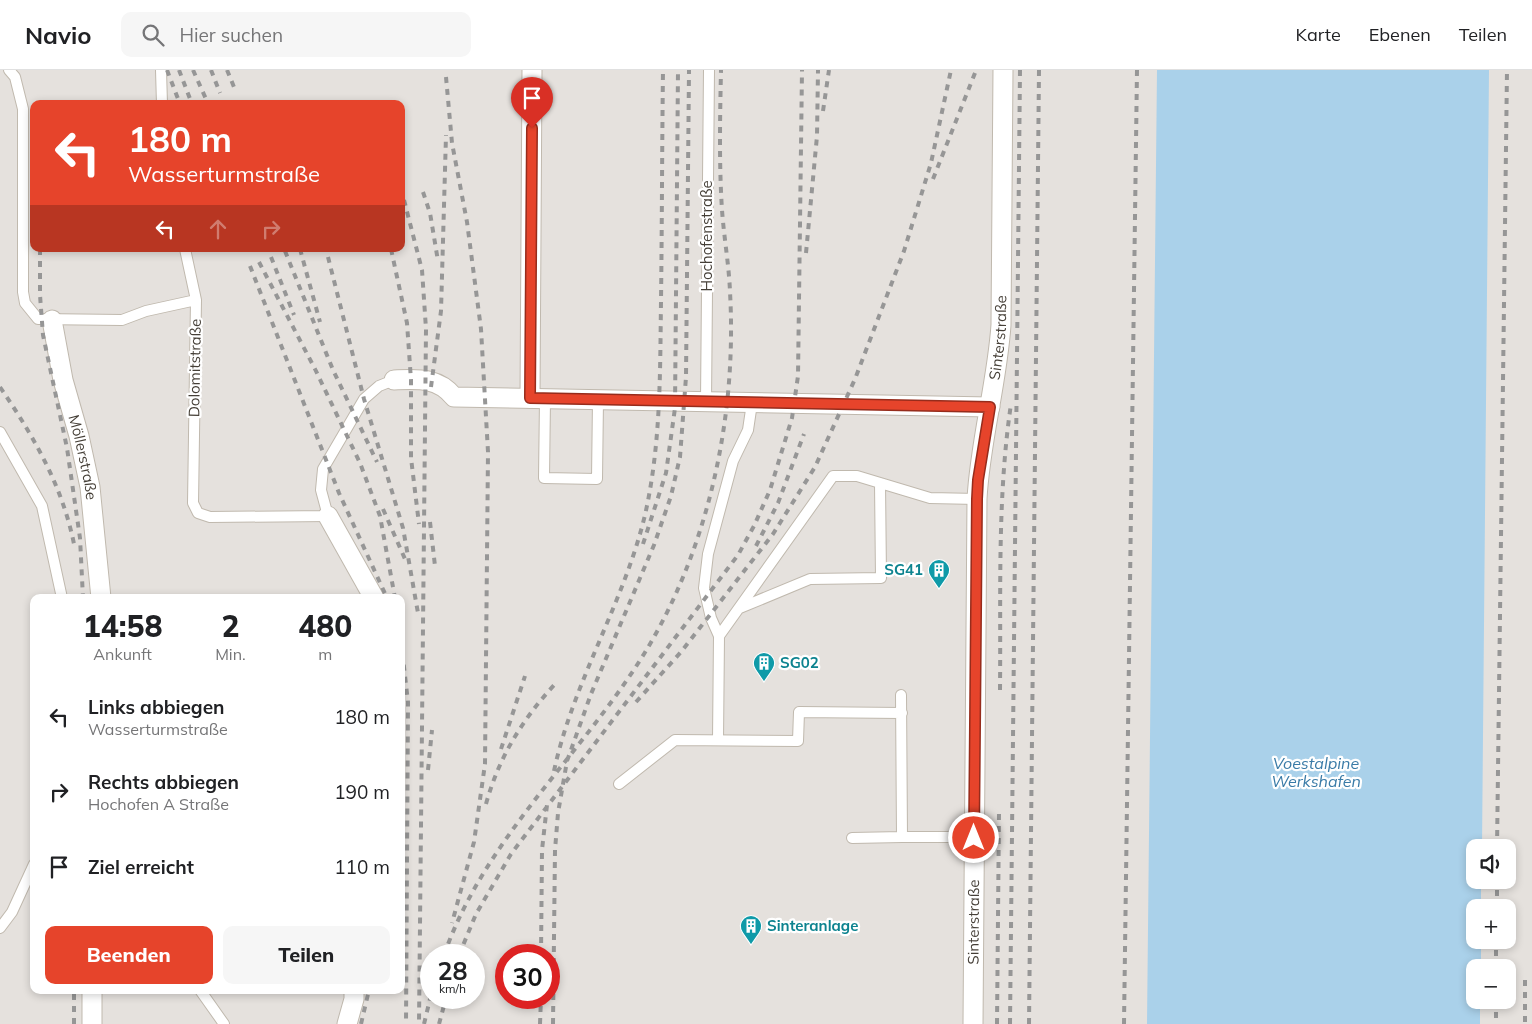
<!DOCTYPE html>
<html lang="de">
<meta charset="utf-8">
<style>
:root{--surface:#fff;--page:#f6f6f6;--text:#202124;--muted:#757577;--line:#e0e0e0;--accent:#e6442b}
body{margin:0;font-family:Mulish,sans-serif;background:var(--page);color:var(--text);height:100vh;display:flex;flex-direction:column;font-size:19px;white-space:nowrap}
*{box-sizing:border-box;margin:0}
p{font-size:16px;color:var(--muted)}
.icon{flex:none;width:28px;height:28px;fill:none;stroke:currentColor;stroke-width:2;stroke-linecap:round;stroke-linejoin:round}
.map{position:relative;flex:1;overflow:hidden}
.details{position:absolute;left:30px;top:524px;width:375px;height:400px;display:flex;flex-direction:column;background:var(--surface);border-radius:10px;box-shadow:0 2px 8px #0003}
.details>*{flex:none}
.guide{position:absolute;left:30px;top:30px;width:375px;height:152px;border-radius:10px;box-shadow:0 2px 8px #0003;background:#e6442b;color:#fff;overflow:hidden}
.fabs{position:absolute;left:1466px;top:769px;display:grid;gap:10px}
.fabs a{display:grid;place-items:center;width:50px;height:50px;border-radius:10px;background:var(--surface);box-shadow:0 2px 8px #0003;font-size:25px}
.speed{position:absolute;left:420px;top:874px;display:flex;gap:10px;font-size:25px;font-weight:700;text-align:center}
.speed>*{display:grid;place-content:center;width:65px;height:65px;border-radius:50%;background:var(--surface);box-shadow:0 2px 8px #0003;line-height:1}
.speed small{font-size:12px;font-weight:400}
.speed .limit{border:8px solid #d22;background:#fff;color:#111}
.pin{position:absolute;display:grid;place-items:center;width:42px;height:42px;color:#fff;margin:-51px -21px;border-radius:50% 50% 50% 0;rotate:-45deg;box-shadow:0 0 5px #0007}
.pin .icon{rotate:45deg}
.me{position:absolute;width:55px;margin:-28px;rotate:0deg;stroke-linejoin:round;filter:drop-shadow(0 0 4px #0008)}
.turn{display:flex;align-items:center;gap:18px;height:105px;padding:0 15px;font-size:22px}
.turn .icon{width:65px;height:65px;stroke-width:2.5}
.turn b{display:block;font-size:35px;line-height:42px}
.lanes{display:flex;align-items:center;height:48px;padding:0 15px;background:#0003;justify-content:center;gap:25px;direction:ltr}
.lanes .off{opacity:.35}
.eta{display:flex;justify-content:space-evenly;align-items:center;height:85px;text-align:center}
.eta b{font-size:30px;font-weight:800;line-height:35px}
.action{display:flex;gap:10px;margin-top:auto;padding:10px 15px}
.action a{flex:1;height:58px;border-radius:10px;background:var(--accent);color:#fff;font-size:20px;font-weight:800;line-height:58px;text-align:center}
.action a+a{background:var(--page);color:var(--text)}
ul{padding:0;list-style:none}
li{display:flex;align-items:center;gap:15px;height:75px;padding:0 15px}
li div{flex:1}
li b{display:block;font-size:19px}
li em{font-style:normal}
header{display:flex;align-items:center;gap:30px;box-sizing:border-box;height:70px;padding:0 25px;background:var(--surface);border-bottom:1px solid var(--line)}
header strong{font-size:24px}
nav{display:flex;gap:28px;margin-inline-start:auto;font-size:18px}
.search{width:350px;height:45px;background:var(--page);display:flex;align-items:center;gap:12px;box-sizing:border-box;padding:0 18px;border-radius:10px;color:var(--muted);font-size:19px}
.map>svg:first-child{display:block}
.industrial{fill:#e5e1dd;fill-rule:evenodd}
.water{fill:#aad1ea}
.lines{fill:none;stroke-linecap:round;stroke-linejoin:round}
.lane-casing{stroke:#c0b9ae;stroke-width:12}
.street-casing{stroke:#c0b9ae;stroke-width:21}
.lane{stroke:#fff;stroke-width:10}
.street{stroke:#fff;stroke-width:19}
.rail{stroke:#969696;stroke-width:4;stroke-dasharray:6 6;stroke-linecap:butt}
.route-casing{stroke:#962c1c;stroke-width:12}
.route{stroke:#e6442b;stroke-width:9}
.labels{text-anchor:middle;stroke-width:4.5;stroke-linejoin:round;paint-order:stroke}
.street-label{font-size:15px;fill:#453f37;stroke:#fff}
.culture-label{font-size:15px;font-weight:bold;fill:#0d838f;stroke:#fff;text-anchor:start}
.water-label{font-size:16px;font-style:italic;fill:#3a7ba7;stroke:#fff}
</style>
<header>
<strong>Navio</strong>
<div class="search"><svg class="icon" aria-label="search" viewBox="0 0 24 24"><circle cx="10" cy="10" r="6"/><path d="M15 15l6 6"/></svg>Hier suchen</div>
<nav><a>Karte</a><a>Ebenen</a><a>Teilen</a></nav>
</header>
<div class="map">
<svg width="1532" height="954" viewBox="0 0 1532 954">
<rect width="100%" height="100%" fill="#f2efe8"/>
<path class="industrial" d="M0,0h1532v954h-1532zM34,34h367v145h-367zM34,528h367v392h-367zM1475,778h33v32h-33zM1475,838h33v32h-33zM431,885h43v43h-43zM506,885h43v43h-43zM1475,898h33v32h-33z"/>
<path class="water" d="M1157,0h332l-7,777 -7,1v32h6v27l-6,1v32h6v27l-6,1v32h5v24h-333z"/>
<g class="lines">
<g class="lane-casing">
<path id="lane" d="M9,0l6,7 8,32v183l2,11 13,16 84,1 24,-9 50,-11
M161,0l1,34
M185,179l11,51 -3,203 5,10 12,4 118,-1 -7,-26 2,-21 41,-70 15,-13 15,-6
M545,329l-1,79 53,1 1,-79
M706,332l3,-332
M0,362l42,74 20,92
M740,538l70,-29 71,-1 -1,-95
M719,566l-8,-18 -7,-30 4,-34 25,-93 15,-31 4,-27
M901,625l1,142h72
M718,670l1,-104 114,-160h24l73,22 47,1
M619,714l56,-44 123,1 1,-29 103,1
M852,768l50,-1
M0,858l12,-16 22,-48
M200,920l24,34"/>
</g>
<g class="street-casing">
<g id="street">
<path id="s1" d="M52,250l11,60 16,56 11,51 11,111"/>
<path d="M394,310c24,-1 44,-3 60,17l536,10"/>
<path d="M530,328l2,-328"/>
<path d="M328,446l46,82"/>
<path d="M92,954v-34"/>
<path d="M347,954l7,-25v-9"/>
<path id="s2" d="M973,954l4,-525c3,-58 20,-115 24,-174l2,-255"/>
</g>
</g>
<use href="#lane" class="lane"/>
<use href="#street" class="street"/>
<path class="rail" d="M167,0l13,34
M179,0l13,34
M193,0l13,29
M211,0l9,23
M227,0l7,17
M446,7l6,66 15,79 14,107 7,123 -3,312 -11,78 -22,81
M823,41l6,-41
M933,109l42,-106
M423,122l7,21 8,48
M404,130l18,70 4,59 -7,695
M40,179v46l3,40 24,113 13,90 3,60
M300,179l20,73
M391,179l16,74 4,57v78l8,66
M285,181l48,119 44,92
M806,183l11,-117 1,-66
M271,187l23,58
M328,187l36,142 39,129 15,85
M259,192l56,107 45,94 20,53 15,82
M250,196l89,227 48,105
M0,317c34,50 62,98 74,157
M431,317l10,-76 5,-176
M383,439l22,50
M430,452l5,44
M643,474l23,-71 9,-65 3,-338
M756,476l22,-43 26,-69
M401,571l7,61 -2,322
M1000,620c1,-95 -3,-192 11,-286
M636,632l45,-50 92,-118 42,-67 40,-88 49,-128 27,-88 20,-93
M501,679l24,-73
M428,700l4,-40
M554,701c19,-89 70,-168 91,-256 16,-71 15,-142 16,-214 1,-77 1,-154 2,-231
M486,734c13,-47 36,-84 69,-120
M1497,778l10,-778
M1497,838v-28
M444,885c41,-117 136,-198 200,-301 65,-106 93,-238 86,-362 -1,-27 -6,-54 -8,-82 -3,-46 -2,-93 -1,-140
M459,885l17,-41 35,-60 227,-299 16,-29 16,-36 22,-72 6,-42 4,-306
M541,885l1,-105 5,-45
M1496,898v-28
M1525,910v44
M1496,930v24
M74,954v-34
M361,954l8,-34
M424,954l7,-29
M439,954l7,-26
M540,954l1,-26
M553,954l2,-174 3,-37 9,-52 24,-67 63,-149 17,-49 9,-39 6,-80 3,-307
M997,954l2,-213
M1010,954l10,-954
M1029,954l10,-954
M1124,954l13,-954"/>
</g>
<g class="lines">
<g class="route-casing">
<path id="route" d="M532,58l-2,270 460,9 -12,73 -1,19 -3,339"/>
</g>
<use href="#route" class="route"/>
</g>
<defs>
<g id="building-pin" transform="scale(1.125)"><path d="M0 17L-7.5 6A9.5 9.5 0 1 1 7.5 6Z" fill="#0f9aa8" stroke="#fff"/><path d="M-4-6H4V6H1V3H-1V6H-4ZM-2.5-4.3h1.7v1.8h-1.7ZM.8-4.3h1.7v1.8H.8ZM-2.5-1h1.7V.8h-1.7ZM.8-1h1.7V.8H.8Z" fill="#fff"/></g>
</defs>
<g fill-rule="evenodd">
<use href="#building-pin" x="939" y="500"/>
<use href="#building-pin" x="764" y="593"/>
<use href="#building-pin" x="751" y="856"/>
</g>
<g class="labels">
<g class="street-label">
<text transform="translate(707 166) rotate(-90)" y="5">Hochofenstraße</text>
<text dy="5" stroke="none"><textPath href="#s2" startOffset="688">Sinterstraße</textPath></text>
<text transform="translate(195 298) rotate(-89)" y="5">Dolomitstraße</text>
<text dy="5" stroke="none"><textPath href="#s1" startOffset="141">Möllerstraße</textPath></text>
<text dy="5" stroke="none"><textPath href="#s2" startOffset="102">Sinterstraße</textPath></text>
</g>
<g class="culture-label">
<text x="923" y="505" text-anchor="end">SG41</text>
<text x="780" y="598">SG02</text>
<text x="767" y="861">Sinteranlage</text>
</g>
<g class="water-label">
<text x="1316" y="699">Voestalpine<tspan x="1316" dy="18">Werkshafen</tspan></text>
</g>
</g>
</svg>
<div class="fabs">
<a><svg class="icon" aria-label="sound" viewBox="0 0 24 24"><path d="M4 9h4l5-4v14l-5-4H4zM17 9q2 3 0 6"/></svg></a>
<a>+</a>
<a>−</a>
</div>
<div class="speed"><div>28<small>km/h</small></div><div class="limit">30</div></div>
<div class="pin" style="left:532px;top:58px;background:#d93025"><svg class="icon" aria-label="arrive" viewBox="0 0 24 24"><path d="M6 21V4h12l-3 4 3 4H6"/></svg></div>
<svg class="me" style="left:974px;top:768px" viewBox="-20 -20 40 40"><circle r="17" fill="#e6442b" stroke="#fff" stroke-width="3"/><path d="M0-11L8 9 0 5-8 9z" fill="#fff"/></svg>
<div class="guide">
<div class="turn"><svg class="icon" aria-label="left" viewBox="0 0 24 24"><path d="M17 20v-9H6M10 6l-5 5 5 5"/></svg><div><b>180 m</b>Wasserturmstraße</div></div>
<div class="lanes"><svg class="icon" aria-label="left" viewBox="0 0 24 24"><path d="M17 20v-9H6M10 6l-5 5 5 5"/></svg><svg class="icon off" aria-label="ahead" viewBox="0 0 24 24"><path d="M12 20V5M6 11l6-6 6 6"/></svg><svg class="icon off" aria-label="right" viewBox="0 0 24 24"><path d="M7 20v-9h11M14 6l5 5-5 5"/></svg></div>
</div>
<section class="details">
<div class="eta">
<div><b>14:58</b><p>Ankunft</p></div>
<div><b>2</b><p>Min.</p></div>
<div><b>480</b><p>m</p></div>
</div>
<ul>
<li><svg class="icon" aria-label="left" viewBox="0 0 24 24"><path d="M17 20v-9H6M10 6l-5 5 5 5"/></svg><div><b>Links abbiegen</b><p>Wasserturmstraße</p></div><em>180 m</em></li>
<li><svg class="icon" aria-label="right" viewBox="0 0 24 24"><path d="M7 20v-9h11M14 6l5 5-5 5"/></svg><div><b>Rechts abbiegen</b><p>Hochofen A Straße</p></div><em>190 m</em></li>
<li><svg class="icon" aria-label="arrive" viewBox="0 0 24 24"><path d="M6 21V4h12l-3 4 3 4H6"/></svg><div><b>Ziel erreicht</b></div><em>110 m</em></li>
</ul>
<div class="action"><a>Beenden</a><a>Teilen</a></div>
</section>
</div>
